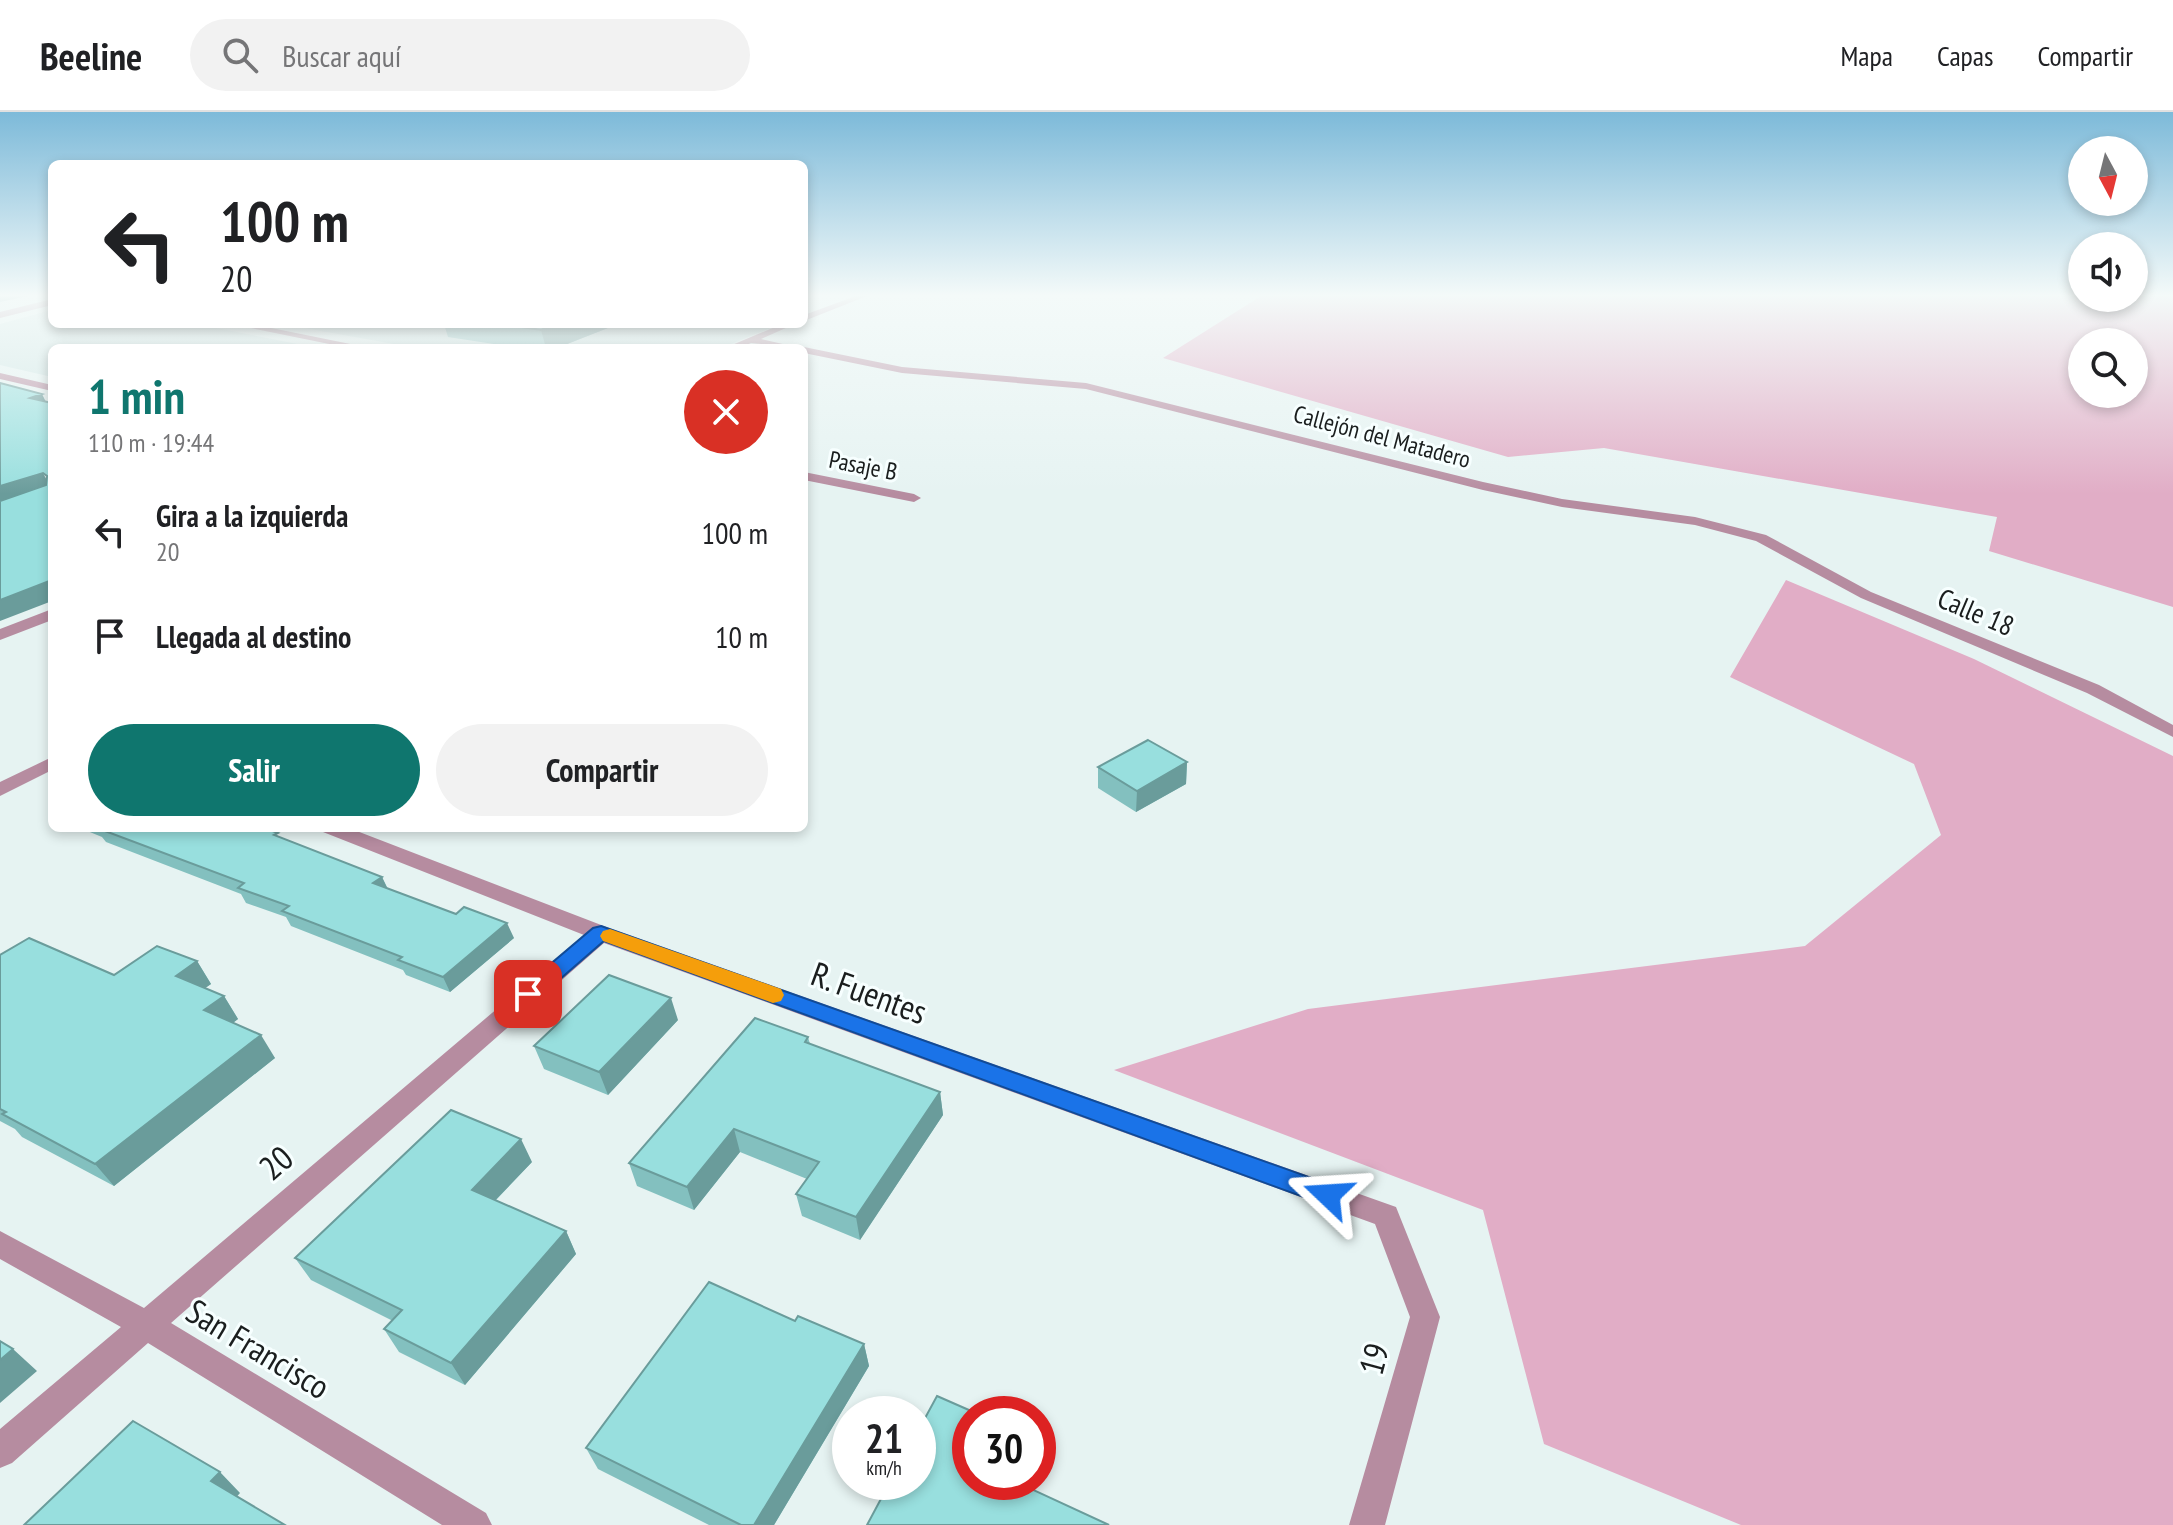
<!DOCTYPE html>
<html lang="es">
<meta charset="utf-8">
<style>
:root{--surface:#fff;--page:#f2f2f2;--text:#202124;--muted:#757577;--line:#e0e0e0;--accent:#0f766e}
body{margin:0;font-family:"PT Sans Narrow",sans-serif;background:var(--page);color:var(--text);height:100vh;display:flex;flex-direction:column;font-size:30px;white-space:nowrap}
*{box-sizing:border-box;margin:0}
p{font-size:26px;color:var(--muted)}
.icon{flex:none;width:44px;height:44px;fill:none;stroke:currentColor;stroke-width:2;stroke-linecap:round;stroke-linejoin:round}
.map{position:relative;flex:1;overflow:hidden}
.panel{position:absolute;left:48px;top:232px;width:760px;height:488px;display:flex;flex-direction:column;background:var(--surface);border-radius:12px;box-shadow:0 4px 12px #0003}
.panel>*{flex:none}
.hud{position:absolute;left:48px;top:48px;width:760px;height:168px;border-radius:12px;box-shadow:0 4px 12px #0003;background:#fff;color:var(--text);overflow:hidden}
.needle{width:52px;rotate:173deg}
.buttons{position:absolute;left:2068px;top:24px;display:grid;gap:16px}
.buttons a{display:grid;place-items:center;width:80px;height:80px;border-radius:50%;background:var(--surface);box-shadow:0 4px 12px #0003;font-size:40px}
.speed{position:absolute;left:832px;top:1284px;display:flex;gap:16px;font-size:40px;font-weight:700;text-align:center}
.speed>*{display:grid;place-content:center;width:104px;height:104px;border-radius:50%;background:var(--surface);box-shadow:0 4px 12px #0003;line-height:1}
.speed small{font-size:20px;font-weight:400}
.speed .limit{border:12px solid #d22;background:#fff;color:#111}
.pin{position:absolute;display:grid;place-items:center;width:68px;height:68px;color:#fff;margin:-34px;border-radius:16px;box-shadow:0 4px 12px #0006}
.me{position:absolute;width:88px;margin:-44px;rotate:290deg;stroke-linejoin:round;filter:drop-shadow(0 0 6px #0008)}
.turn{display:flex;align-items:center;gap:28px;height:168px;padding:0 40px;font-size:36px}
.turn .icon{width:104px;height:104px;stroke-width:2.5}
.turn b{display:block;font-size:56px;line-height:68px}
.round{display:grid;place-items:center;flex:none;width:84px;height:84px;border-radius:42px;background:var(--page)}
.headline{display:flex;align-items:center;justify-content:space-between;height:136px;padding:0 40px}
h1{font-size:48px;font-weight:700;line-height:60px;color:var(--accent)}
.action{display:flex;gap:16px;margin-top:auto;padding:16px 40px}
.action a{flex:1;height:92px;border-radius:48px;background:var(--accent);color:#fff;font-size:32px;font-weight:700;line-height:92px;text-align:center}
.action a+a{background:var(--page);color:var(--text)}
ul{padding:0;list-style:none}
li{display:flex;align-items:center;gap:24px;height:104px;padding:0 40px}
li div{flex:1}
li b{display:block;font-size:30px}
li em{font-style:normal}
header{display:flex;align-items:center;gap:48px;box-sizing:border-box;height:112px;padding:0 40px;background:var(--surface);border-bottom:2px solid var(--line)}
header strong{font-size:38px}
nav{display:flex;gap:44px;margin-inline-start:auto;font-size:28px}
.search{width:560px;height:72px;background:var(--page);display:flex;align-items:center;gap:20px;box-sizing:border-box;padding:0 28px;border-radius:44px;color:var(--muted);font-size:30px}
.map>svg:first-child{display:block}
.built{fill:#d0e6e5}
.green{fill:#e1adc6;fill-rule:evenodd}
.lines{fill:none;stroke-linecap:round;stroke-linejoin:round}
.minor{fill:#b68ca0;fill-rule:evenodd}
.wall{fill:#83c0bf}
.shaded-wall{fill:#6a9c9b}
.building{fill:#98dfde;stroke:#6a9c9b;stroke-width:2}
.route{fill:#1a73e8;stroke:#114b97;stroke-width:2}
.slow{fill:#f59e0b}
.labels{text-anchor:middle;stroke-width:6;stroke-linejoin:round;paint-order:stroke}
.far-street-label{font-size:24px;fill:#1a1e1e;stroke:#f7ffff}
.street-label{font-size:28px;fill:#1a1e1e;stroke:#f7ffff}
.near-street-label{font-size:34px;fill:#1a1e1e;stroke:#f7ffff}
</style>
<header>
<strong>Beeline</strong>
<div class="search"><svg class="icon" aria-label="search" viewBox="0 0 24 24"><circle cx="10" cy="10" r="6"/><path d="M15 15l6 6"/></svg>Buscar aquí</div>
<nav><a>Mapa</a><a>Capas</a><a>Compartir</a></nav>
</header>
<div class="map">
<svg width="2173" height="1413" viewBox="0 0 2173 1413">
<rect width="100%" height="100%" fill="#e6f3f2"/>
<path class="built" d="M52,198v14h144l122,24h-266v29l-52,-12v-41z
M282,212h499l-60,24h-305z"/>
<path class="green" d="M1261,184h912v311l-184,-56 8,-34 -393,-69 -96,9 -345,-99zM2082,230h52v52h-52z
M1786,468l188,79 199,97v769h-432l-197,-81 -61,-234 -369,-140 194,-61 497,-63 136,-111 -27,-71 -184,-87z"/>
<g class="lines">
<path class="minor" d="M856,184h11l-63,25v-6z
M52,187v6l-52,13v-6z
M231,212h20l119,24h-21z
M782,212h13l-34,15 39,9 -49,-5 -12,5h-14z
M804,235l98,20 184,16 397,99 79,17 133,18 71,18 105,57 228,93 74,40v12l-86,-44 -226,-95 -105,-57 -61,-16 -133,-18 -79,-17 -397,-101 -184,-16 -98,-20v-5h-4z
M0,261l52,12v6l-52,-12z
M804,360l110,22 7,4 -7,4 -110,-22z
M52,497v11l-52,20v-11z
M52,645v13l-52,26v-14z
M320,716h29l260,100 787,279 44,110 -55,208h-36l61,-208 -35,-93 -771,-281 -433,380 315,190 6,12h-50l-294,-182 -136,120 -12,5v-39l121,-102 -121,-68v-28l144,77 440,-373 -261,-103z"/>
</g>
<path class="wall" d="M444,212h174l-61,24h-37l-72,-11z
M1187,650l-1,22 -50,28 -38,-24v-21z
M80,716h184l16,9 102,40 6,12 126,49 -64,54 -44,-17 -3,-5 -112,-44 -5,-9 -40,-14 -5,-9 -135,-52 -4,-5z
M0,843l114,20 83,-14 14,23 -6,4 19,8 14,23 -5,4 42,35 -161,128 -92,-49 -7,-8 -15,-8z
M678,908l-70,75 -64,-26 -10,-23z
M808,925l2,7 130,48 3,23 -83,125 -58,-24 -6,-22 11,-15 -67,-27 -46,58 -57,-24 -8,-23z
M532,1050l-36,38 70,31 10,23 -111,131 -66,-33 -15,-23 9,-8 -82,-41 -16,-22z
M795,1209l69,23 5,22 -95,159h-65l-111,-56 -12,-21z"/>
<path class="shaded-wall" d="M0,184h28l-28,6z
M556,212h62l-61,24h-11l-5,-18z
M42,282l7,14 -19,-10z
M43,361l8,15 -51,17v-19z
M52,468v21l-52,20v-21z
M1187,650l-1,22 -50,28 1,-21z
M382,765l7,15 -16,-9z
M507,811l7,15 -64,54 -7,-15z
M197,849l14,23 -20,14 -15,-22z
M224,884l14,23 -19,14 -15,-23z
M671,886l7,22 -70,75 -9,-23z
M261,923l14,23 -161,128 -19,-22z
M940,980l3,23 -83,125 -4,-23z
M734,1017l6,23 -46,58 -7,-23z
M521,1027l11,23 -48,50 -12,-22z
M566,1119l10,23 -111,131 -14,-22z
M864,1232l5,22 -95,159h-20z
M13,1237l24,22 -37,32v-43z
M220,1360l20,21 -8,9 -21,-21z"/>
<path class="building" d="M502,212h54l-15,6z
M0,271l42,11 -12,4 22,5v177l-52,20v-99l46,-16 1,-9 -4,-3 -43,13z
M1148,628l39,22 -50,29 -39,-24z
M97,716h167l14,5 -4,2 108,42 -9,6 83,31 8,-7 43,16 -64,54 -45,-17 4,-3 -120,-46 7,-5 -51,-18 6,-5z
M29,826l85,37 43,-29 40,15 -21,15 48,20 -20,14 57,25 -166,129 -93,-50 4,-2 -6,-3v-154z
M609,863l62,23 -72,74 -65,-26z
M755,906l53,19 -3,5 135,50 -84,125 -60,-23 23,-32 -85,-33 -47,58 -58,-24z
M451,998l70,29 -49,51 94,41 -115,132 -67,-34 18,-19 -107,-52z
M709,1170l86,39 3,-5 66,28 -110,181h-13l-155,-77z
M0,1229l13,8 -13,11z
M937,1284l41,18h-8v68h46l93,43h-242l23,-43h28v-51z
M133,1309l87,51 -9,9 74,44h-261z"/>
<linearGradient id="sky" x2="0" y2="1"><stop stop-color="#7dbad9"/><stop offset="0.48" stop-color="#f4faf9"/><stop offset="1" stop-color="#f4faf9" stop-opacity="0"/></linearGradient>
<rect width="2173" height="382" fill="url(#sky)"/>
<path class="route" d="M601,814l736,261 4,8 -4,8 -9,3 -724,-265 -68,59h-15l-3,-6 3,-5 72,-61z"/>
<path class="slow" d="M610,817l171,60 3,6 -3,6 -8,2 -170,-62 -3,-5 3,-5z"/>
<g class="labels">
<g class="far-street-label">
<text transform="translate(1382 325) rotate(15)" y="8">Callejón del Matadero</text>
<text transform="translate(863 354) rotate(11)" y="8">Pasaje B</text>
</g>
<g class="street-label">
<text transform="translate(1976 500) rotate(23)" y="10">Calle 18</text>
</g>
<g class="near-street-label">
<text transform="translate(869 881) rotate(20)" y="12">R. Fuentes</text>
<text transform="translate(276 1051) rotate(-41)" y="12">20</text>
<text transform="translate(258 1237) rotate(31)" y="12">San Francisco</text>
<text transform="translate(1374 1247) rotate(-75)" y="12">19</text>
</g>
</g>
</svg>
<div class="buttons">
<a><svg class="needle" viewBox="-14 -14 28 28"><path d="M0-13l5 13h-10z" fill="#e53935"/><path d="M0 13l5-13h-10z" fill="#757577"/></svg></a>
<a><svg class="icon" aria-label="sound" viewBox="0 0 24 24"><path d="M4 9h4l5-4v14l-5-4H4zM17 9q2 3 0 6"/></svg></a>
<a><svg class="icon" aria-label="search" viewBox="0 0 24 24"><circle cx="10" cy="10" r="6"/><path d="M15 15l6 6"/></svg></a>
</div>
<div class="speed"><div>21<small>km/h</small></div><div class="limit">30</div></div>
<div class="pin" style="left:528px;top:882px;background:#d93025"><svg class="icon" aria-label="arrive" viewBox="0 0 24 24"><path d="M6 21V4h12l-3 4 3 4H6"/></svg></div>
<svg class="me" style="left:1328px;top:1083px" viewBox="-20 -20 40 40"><path d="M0-17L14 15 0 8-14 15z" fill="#1a73e8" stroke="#fff" stroke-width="4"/></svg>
<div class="hud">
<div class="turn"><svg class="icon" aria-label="left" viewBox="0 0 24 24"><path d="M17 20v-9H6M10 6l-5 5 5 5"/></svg><div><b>100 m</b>20</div></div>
</div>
<section class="panel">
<div class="headline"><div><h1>1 min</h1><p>110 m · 19:44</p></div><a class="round" style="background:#d93025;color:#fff"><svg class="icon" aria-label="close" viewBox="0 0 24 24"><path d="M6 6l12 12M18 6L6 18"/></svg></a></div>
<ul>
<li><svg class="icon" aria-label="left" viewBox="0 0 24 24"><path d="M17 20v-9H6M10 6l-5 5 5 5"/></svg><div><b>Gira a la izquierda</b><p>20</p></div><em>100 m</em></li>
<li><svg class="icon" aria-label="arrive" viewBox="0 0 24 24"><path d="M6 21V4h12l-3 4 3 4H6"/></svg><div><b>Llegada al destino</b></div><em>10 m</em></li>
</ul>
<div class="action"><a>Salir</a><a>Compartir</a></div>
</section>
</div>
